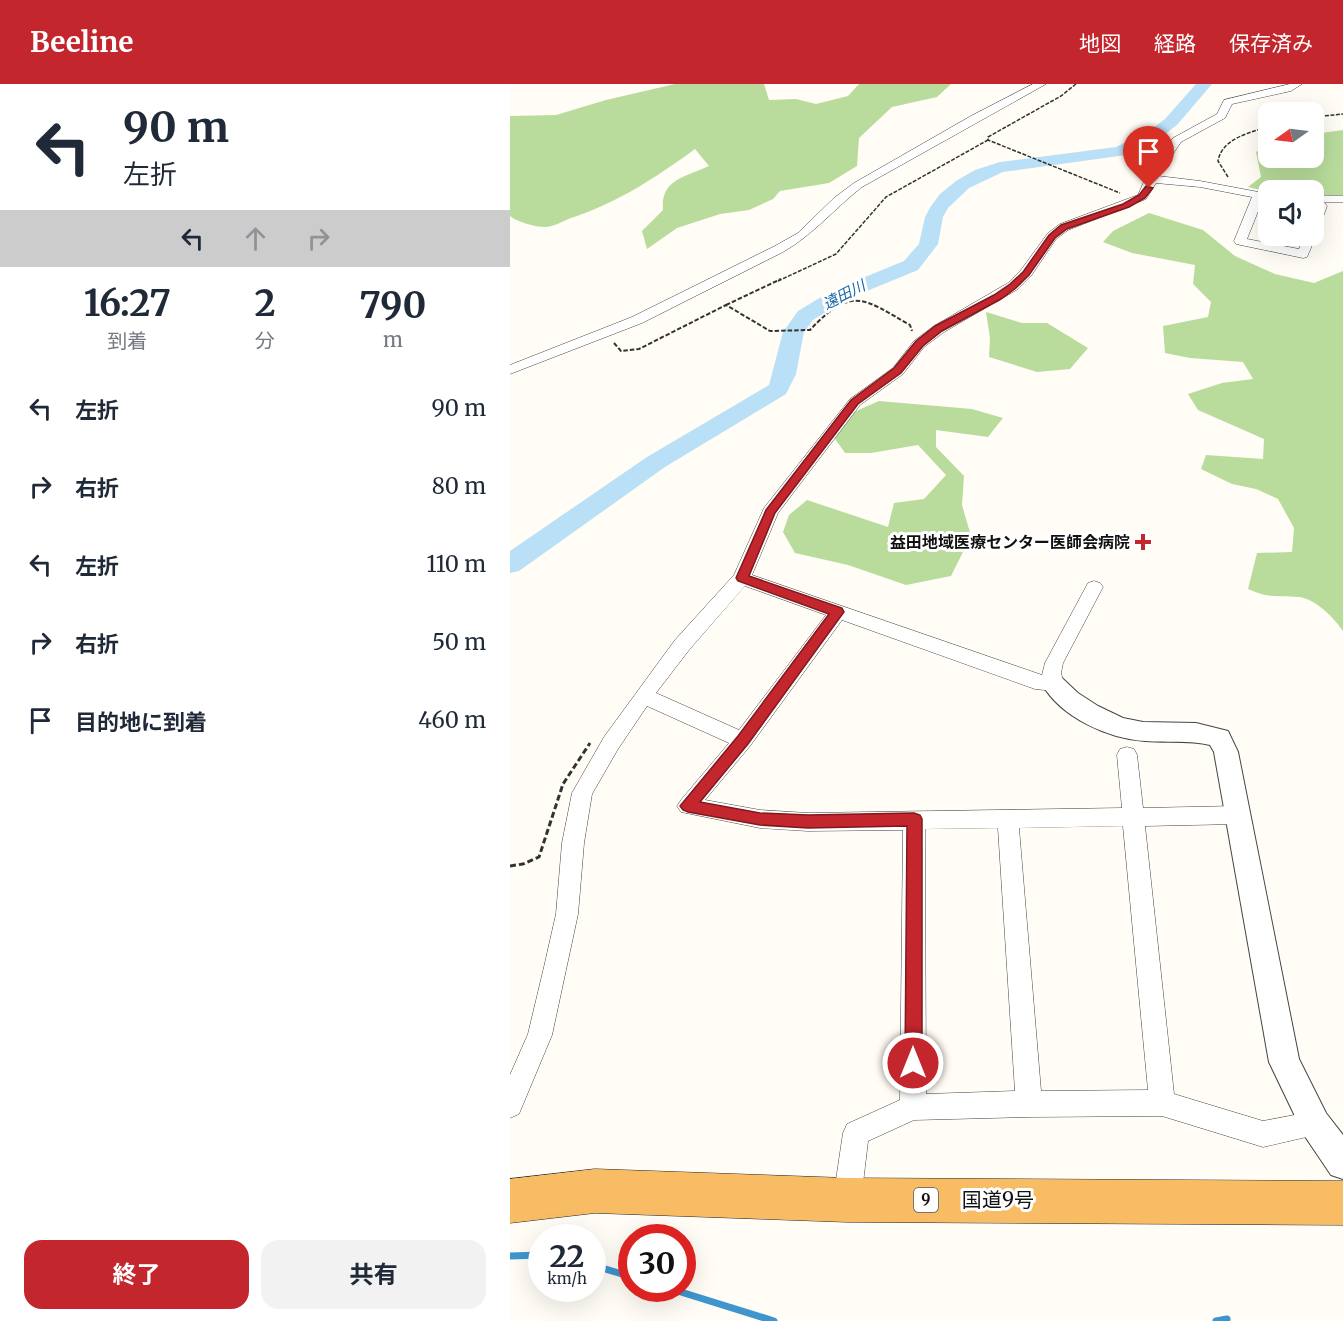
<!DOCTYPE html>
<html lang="ja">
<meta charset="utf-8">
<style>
:root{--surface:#fff;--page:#f2f2f3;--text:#1f2937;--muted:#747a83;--accent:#c4262e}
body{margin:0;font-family:Merriweather,"Noto Sans JP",serif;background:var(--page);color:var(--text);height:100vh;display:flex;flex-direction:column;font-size:22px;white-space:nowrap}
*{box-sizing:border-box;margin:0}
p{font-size:20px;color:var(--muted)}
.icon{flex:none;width:33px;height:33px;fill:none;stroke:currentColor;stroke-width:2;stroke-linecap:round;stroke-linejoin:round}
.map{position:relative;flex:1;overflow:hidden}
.side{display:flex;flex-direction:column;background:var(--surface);width:510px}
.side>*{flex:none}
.hud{background:#fff;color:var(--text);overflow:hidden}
.needle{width:39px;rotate:256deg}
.fabs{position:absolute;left:748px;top:18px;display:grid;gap:12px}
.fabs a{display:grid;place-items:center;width:66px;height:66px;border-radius:12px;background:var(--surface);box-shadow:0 6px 24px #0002;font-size:30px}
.speed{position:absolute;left:18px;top:1140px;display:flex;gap:12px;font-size:30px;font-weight:700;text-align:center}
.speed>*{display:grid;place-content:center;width:78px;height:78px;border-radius:50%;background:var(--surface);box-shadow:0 6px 24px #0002;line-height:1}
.speed small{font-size:15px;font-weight:400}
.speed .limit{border:9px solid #d22;background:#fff;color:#111}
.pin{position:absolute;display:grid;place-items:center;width:51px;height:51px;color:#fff;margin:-62px -26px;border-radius:50% 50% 50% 0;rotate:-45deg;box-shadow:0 0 6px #0007}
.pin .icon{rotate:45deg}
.me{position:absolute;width:66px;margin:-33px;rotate:0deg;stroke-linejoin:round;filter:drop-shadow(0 0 4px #0008)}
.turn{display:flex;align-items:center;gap:21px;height:126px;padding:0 24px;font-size:27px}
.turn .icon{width:78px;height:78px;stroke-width:2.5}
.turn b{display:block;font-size:42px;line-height:51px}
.lanes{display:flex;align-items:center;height:57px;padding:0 24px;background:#0003;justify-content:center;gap:30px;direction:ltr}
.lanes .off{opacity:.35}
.eta{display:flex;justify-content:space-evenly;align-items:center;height:102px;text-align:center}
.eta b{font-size:36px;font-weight:700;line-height:42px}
.cta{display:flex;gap:12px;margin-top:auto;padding:12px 24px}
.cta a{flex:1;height:69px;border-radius:18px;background:var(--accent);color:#fff;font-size:24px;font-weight:700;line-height:69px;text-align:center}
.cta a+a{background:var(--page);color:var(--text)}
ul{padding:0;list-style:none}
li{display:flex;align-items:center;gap:18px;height:78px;padding:0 24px}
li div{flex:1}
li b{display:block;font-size:22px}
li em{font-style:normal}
header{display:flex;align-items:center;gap:36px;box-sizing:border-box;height:84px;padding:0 30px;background:var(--accent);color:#fff}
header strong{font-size:28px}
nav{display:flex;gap:33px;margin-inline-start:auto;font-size:21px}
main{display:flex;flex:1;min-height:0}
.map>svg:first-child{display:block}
.forest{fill:#b9dc9c}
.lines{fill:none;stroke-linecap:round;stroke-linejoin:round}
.stream{stroke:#3f96cf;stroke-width:7}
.river{fill:#b9e0f7;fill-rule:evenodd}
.minor-casing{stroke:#444;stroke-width:1}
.tertiary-casing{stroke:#444;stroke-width:2}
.trunk-casing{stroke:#222;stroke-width:1}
.path-far2{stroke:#333;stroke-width:1.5;stroke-dasharray:4 1.5;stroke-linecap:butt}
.path-far1{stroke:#333;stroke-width:2;stroke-dasharray:4.5 2;stroke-linecap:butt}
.path{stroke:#333;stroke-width:3;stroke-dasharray:6 3;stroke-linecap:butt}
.minor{fill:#fff;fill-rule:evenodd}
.tertiary{fill:#fff;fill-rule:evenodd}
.trunk{fill:#f7bc64;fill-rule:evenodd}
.route{fill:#c4262e;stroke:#7f191e;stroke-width:1.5}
.poi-dot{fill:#c4262e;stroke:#fff;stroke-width:2}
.labels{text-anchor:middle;stroke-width:6;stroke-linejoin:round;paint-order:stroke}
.far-water-label{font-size:15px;font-style:italic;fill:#1768a6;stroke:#fff}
.shield{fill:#fff;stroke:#585858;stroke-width:1.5}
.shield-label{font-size:15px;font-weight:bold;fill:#111}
.poi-label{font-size:16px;font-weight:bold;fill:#111;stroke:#fff;text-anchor:end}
.near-street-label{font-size:20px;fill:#111;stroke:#fff}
</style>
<header>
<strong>Beeline</strong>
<nav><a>地図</a><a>経路</a><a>保存済み</a></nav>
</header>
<main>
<section class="side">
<div class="hud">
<div class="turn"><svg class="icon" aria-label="left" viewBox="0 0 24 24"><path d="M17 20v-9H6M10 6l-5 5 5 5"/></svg><div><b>90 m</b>左折</div></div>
<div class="lanes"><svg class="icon" aria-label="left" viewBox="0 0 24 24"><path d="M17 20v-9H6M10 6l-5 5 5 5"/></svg><svg class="icon off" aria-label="ahead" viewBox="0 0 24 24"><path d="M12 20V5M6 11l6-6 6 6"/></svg><svg class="icon off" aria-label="right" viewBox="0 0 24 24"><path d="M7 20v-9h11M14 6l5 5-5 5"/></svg></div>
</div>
<div class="eta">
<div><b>16:27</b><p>到着</p></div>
<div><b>2</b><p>分</p></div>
<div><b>790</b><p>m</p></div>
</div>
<ul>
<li><svg class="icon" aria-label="left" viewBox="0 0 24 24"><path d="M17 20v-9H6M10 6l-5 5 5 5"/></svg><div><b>左折</b></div><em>90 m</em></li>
<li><svg class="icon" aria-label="right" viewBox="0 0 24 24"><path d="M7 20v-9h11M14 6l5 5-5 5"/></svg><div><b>右折</b></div><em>80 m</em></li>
<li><svg class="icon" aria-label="left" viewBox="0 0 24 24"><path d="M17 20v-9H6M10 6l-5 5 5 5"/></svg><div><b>左折</b></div><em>110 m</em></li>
<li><svg class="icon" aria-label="right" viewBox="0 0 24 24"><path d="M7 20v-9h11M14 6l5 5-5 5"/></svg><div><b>右折</b></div><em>50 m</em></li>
<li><svg class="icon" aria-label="arrive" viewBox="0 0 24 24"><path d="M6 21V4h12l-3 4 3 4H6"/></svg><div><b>目的地に到着</b></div><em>460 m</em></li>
</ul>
<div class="cta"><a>終了</a><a>共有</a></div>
</section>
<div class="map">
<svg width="833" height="1237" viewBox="0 0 833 1237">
<rect width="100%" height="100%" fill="#fffdf5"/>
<path class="forest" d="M165,0h89l5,16 27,-1 20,5 32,-8 11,-12h92l-14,13 -45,10 -33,31 -2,28 -28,17 -49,8 -7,8 -24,11 -29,4 -43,14 -30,21 -5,-18 21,-21c-3,-31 23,-33 46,-44l-14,-17c-40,29 -76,53 -124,69 -8,3 -18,9 -26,9 -10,0 -28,-5 -35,-11v-100l46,-1 50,-15z
M833,46v65h-29v-5l-45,2 -21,-5 13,-10 -5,-25 13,-8v14h45v-24z
M639,129l54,17 32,26 40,18 39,9 29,-12v360c-10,-14 -27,-32 -44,-34 -23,-2 -28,2 -51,-8l9,-36 35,-1 2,-24 -16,-29 -22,-10 -24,-5 -31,-15 5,-14 57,4 1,-20 -66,-29 -10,-16 34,-11 31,-4 -10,-17 -53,-4 -25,-5 -2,-27 45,-9 3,-15 -18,-18 2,-19 -63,-12 -29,-11 10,-11z
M476,228l36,11h25l41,25 -18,21 -33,3 -48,-15 1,-19z
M369,317l93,8 31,9 -15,19 -52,-7v17l28,29 -2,29 9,31 -20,40 -45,9 -58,-20 -53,-12 -12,-21 6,-17 18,-15 81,27 6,-24 30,-4 22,-24 -28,-30 -47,8h-26l-12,-17 23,-25z"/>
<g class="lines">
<path class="stream" d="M0,1172l32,-1
M82,1181l40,12
M158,1204l106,33
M706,1237l11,-2"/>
<path class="river" d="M686,0h16l-35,41 -16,12 -35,18 -123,17 -34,16 -21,20 -5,9 -5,27 -20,26 -73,30 -32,20 -9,12 -8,42 -10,20 -121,73 -146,104 -9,2v-22l137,-94 122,-72 14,-53 15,-21 33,-20 73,-30 15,-17 6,-27 6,-11 9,-12 16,-13 19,-11 25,-8 116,-15 33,-16 16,-12z"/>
<g class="minor-casing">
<path id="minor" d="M523,0h13l-184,103c-28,22 -48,47 -79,65l-141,71 -132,51v-9l122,-48 143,-71 23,-13 36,-35 20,-15 117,-67z
M780,0h12l-11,7 -59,13 -7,14 -44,24 -23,34 42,5 69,13v6l-6,-1 -16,40 52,10 5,-13h10v-3l2,3 -9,21 -4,1 -67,-14 -2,-3 18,-44 -52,-10 -44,-4 -10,16 -78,31 -12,9 -25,37 -13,13 -74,43 -20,15 -21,27 -43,31 -82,108 -26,62 290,100 3,-12 43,-80 6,-2 6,2 3,4 -40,76 -2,10 3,11 -3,5 -7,2 -19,-2 -193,-69 -92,126 -45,54 55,10 48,3 314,-5 -5,-53 3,-6 7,-2 7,2 3,6 6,53 94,-2 8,3 3,6 -3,6 -8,3 -92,2 29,268 89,27 52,-10 9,4 4,9 -4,9 -61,14 -101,-31 -133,1 -115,3 -46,21 -7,59 -4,10 -10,4 -10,-4 -4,-10 10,-67 4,-9 53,-24 3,-270 -95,1 -48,-3 -79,-16 -4,-6 4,-6 48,-57 -82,-37 -29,43 -26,45 -8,49 -6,71 -26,121 -33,79 -9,4v-43l18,-41 16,-67 12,-53 6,-71 10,-50 32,-56 71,-97 59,-65 30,-67 86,-109 43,-31 21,-27 20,-15 74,-43 13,-13 27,-37 12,-9 78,-29 11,-25 24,-32 44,-24 7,-14zM235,502l81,29 -87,115 -83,-37 33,-43zM613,742l25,264 -107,1 -22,-263zM488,744l17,263 -89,3 -1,-265z
M804,112h29v6h-19l3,4 -7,19 -6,4z"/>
</g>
<g class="tertiary-casing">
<path id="tertiary" d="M544,591l8,3 16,15 20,13 25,12 20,4 53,1 32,8 10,21 61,307 27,54 17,22v44l-12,-4 -27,-40 -35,-73 -55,-310 -4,-7c-21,-5 -43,-2 -65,-4 -36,-2 -85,-24 -103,-57l4,-6z"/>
</g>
<g class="trunk-casing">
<path id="trunk" d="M85,1085l252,9 496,3v44l-496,-3 -252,-9 -85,10v-44z"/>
</g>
<path class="path-far2" d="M566,0l-15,12 -73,41v3l132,53
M804,33l29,-3
M718,93l-10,-16c4,-23 32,-28 51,-35
M268,197l58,-27 50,-57 102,-57"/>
<path class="path-far1" d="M216,221l55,-26
M104,259l7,8 18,-2 87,-44 44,26 40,-1c42,-45 54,-31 100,-5l2,6"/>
<path class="path" d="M0,782l13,-2 16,-7 24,-73 27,-41"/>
<use href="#minor" class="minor"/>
<use href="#tertiary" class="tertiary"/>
<use href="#trunk" class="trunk"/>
</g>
<path class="route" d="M636,102l7,2 -8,10 -16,9 -62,22 -12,9 -26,37 -13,13 -15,11 -59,32 -19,15 -22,27 -43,31 -83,109 -26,63 93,32 2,4 -96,132 -48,58 60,11 48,2 106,-2 6,2 2,4v244l-2,6 -7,3 -6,-3 -2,-6 2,-237 -99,2 -48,-3 -72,-13 -5,-2 -3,-4 58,-70 91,-122 -91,-33 -2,-3 30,-68 85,-110 43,-32 22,-27 19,-15 59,-31 16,-11 13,-12 26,-37 12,-10 62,-21 16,-9z"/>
<path class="poi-dot" d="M630 449h6v6h6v6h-6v6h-6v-6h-6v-6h6z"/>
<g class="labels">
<g class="far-water-label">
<text transform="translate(334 211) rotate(-27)" y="5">遠田川</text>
</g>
<rect class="shield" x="404" y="1104" width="24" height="24" rx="4.5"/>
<g class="shield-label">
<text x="416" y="1121">9</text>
</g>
<g class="poi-label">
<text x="620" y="464">益田地域医療センター医師会病院</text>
</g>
<g class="near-street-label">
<text x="488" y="1123">国道9号</text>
</g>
</g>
</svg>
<div class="fabs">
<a><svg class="needle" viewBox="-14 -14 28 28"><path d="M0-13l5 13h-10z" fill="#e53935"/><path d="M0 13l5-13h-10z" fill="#747a83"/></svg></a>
<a><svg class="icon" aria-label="sound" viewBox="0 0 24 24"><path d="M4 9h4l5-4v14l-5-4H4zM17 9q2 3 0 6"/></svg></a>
</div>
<div class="speed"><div>22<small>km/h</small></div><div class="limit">30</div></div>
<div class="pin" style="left:639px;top:104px;background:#d93025"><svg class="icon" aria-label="arrive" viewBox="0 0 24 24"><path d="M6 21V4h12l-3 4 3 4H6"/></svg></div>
<svg class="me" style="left:403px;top:979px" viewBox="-20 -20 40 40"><circle r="17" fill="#c4262e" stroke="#fff" stroke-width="3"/><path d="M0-11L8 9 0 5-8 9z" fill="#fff"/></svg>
</div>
</main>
